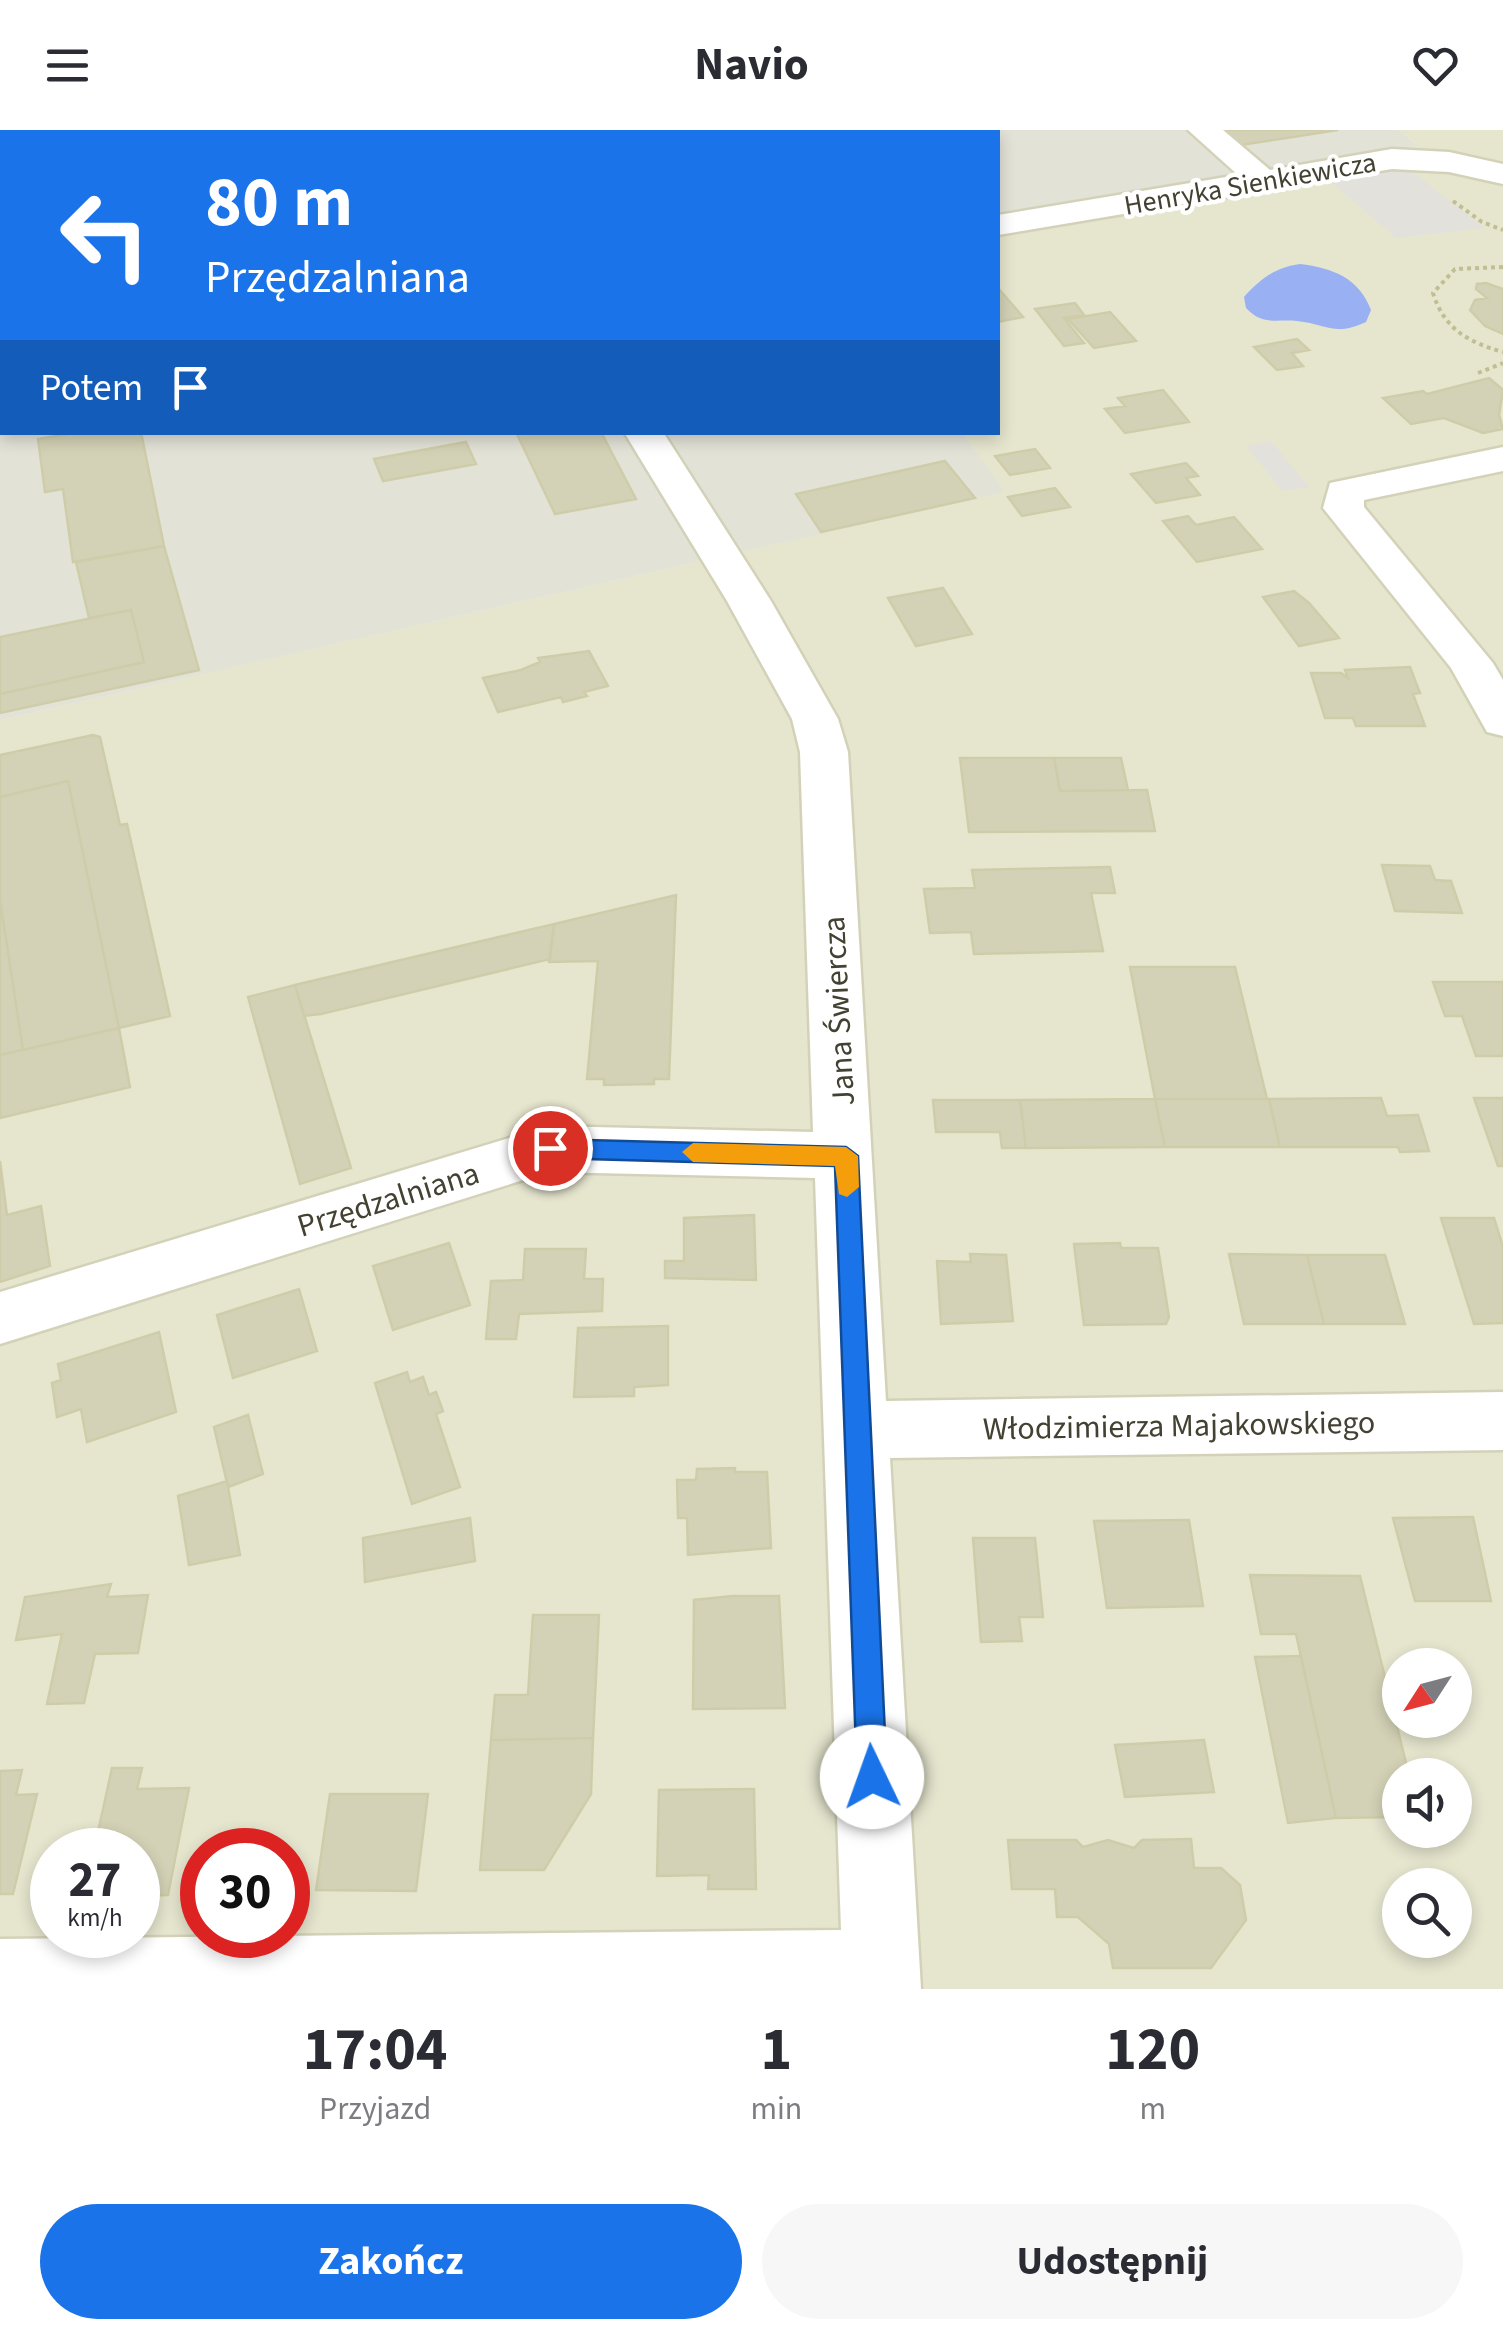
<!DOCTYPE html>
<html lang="pl">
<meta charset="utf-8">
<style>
:root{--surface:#fff;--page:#f7f7f7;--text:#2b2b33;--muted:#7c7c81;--accent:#1a73e8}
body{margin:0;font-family:"Source Sans 3",sans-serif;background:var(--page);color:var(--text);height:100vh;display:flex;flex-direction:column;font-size:38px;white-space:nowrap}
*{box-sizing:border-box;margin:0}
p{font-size:32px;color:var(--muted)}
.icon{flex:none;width:55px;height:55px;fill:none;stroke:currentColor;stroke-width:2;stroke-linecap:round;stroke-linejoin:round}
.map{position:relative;height:1859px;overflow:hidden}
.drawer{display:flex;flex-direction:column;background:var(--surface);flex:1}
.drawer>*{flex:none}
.hud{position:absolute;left:0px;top:0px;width:1000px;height:305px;box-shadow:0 5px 15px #0003;background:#1a73e8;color:#fff;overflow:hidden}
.needle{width:65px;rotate:234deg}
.buttons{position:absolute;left:1382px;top:1518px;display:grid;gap:20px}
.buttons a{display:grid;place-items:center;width:90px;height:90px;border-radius:50%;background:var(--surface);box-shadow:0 5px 15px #0003;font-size:50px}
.speed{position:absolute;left:30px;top:1698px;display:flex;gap:20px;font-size:50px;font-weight:700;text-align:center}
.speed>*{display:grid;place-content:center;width:130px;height:130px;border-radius:50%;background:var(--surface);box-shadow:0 5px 15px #0003;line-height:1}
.speed small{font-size:25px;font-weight:400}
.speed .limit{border:15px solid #d22;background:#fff;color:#111}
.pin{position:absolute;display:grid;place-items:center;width:85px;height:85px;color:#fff;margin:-42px;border:5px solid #fff;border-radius:50%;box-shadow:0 2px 10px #0007}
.me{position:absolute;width:110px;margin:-55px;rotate:357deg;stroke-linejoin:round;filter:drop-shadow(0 0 8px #0008)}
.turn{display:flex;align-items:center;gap:35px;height:210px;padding:0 40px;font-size:45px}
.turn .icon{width:130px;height:130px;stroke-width:2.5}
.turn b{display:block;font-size:70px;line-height:85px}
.then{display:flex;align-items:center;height:95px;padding:0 40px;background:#0003;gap:20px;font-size:38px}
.eta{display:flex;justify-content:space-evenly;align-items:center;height:170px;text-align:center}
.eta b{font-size:60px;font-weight:700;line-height:70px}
.cta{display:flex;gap:20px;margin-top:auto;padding:20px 40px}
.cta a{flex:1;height:115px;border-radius:60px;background:var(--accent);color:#fff;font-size:40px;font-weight:700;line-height:115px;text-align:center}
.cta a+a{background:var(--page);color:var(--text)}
header{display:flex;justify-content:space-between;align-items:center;height:130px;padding:0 40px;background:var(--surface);font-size:45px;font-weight:700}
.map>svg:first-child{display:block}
.residential{fill:#e6e6cf;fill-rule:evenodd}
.industrial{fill:#e3e2d7}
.parking{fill:#e2e1db}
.water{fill:#99b0f3}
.building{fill:#d3d2b6;stroke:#cfcda9;stroke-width:2.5}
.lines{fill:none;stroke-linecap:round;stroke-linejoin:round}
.minor-casing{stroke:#d3d2b8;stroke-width:5}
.path{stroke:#c0bf94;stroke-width:4;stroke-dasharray:4 4;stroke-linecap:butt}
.minor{fill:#fff;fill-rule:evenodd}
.route{fill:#1a73e8;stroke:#114b97;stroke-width:2.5}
.slow{fill:#f59e0b}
.labels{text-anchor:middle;stroke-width:9;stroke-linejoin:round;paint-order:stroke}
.far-street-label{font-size:28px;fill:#434232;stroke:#fff}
.street-label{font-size:32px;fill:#434232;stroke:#fff}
</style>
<header><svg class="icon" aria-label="menu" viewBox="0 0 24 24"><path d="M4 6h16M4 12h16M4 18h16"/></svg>Navio<svg class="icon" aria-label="heart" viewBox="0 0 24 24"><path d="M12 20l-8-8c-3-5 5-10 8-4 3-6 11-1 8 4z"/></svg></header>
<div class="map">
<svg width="1503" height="1859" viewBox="0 0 1503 1859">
<rect width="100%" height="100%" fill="#f1f2e1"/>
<path class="residential" d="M1398,0h105v1859h-1503v-1269l1004,-228 -41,-59 35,-1v-215l419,-73zM1400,1535h55v55h-55zM1400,1645h55v55h-55zM52,1720h86v85h-86zM202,1720h86v85h-86zM1400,1755h55v55h-55z"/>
<path class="industrial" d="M0,0h1398l20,15 -420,72v-85h-996v300l961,1 42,59 -1005,228z"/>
<path class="parking" d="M1406,37l79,61 -89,10 -68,-59z
M1271,311l38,46 -26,4 -37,-45z"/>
<path class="water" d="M1300,134c33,4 59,14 71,46l-5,12c-32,15 -39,2 -69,-1 -21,-2 -34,5 -51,-13l-2,-11c16,-18 32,-30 56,-33z"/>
<path class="building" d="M0,0h317l1,2h-316l-2,222z
M424,0h374l2,2h-375z
M1225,0h113l-97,15z
M1486,153l17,6v45l-18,-8 -15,-16 5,-10 12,-2 -11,-9 1,-5z
M998,158l25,29 -25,5z
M1075,173l9,12 -20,3 20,25 -20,3 -29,-37z
M1110,182l26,29 -42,7 -26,-29z
M1297,209l12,11 -17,3 11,13 -26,4 -23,-23z
M1489,248l14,12 -4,25 4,14 -20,4 -39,-15 -33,6 -28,-26 40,-7 4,3z
M1163,260l26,32 -64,11 -20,-24 20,-3 -7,-8z
M79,302h62l23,114 -91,16 -10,-73 -18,3 -7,-53z
M516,302h85l35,67 -81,15z
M466,312l10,22 -93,17 -9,-22z
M1035,319l15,19 -40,7 -15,-19z
M945,331l30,37 -154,34 -25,-38z
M1186,333l12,13 -12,2 14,17 -44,8 -25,-29z
M1055,358l15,19 -48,9 -14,-19z
M1188,386l8,9 38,-8 28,32 -65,13 -34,-41z
M164,416l35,124 -199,43v-19l144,-32 -13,-52 -42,8 -13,-56z
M943,458l29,46 -56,12 -28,-48z
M1294,461l15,12 30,35 -40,8 -36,-49z
M131,480l13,52 -144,32v-57z
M589,521l19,35 -24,6 3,4 -24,6 -2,-5 -63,15 -15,-34 38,-8 19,-8 -2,-4z
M1410,537l10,26 -7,1 12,32h-69l-3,-8h-28l-14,-45h30l7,5 -3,-8z
M93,605l7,2 20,88 7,-1 43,192 -51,12 -51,-247 -68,16v-42z
M960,628h94l6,33 87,-1 8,41 -186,1z
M1054,628h67l7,32 -68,1z
M68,651l51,247 -96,22 -23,-150v-103z
M1382,735l48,1 5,14 16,1 11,32 -67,-2z
M1110,737l5,26h-24l12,58 -129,3 -3,-22 -41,1 -6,-44 51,-1 -3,-18z
M676,765l-7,184h-15v5l-50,1v-6h-17l11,-118 -49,1 5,-38z
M0,770l23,150 -23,5z
M554,794l-4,35 -229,55 -17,2 -9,-31z
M1130,837h105l32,132h-112z
M1433,852h70v74h-27l-14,-40h-17z
M295,855l56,183 -51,16 -52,-187z
M119,898l11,59 -130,31v-63z
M1381,968l6,18 31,-1 11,36 -29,1 -2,-5h-118l-11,-48z
M1474,968h29v68h-5z
M1155,969l10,48 -139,1 -6,-48z
M1155,969h114l11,48h-115z
M933,970h87l6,48h-24l-2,-16h-64z
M0,1031l7,54 34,-9 9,60 -50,16z
M754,1085l2,65 -91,-2v-17h19v-43z
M1441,1088h53l9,29v76l-29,1z
M449,1113l21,62 -77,25 -20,-64z
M1120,1113l1,5h37l11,69 -3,7 -82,1 -10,-81z
M525,1119h61l-2,30h19l-1,32 -83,3 -3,25h-30l5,-58 32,-1z
M970,1124l36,1 7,66 -72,3 -4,-63 34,1z
M1229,1124l78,1 17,69h-80z
M1307,1125h78l20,69h-81z
M299,1159l18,62 -84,27 -16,-63z
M668,1196v59l-34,2v9l-60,1 4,-69z
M159,1202l17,80 -89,30 -6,-33 -24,8 -5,-34 9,-3 -3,-16z
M407,1242l3,10 13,-5 6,18 7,-3 7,19 -7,3 24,73 -48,17 -37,-121z
M248,1285l15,59 -35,13 -14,-60z
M735,1338v4h32l4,76 -83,7 -1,-37h-9l-1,-38h19l1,-11z
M227,1351l13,74 -51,10 -11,-69z
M1473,1387l18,84h-76l-22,-83z
M470,1388l5,43 -110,21 -2,-44z
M1189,1390l14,86 -96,2 -13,-87z
M973,1408h62l8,79h-24l3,24 -41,1z
M1250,1445l110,1 49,199h-9v42l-64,1 -40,-184h-35z
M111,1454l-4,13 41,-2 -10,58 -43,1 -11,49 -37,1 15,-70 -46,6 9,-43z
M733,1466h46l6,112 -92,1 1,-109z
M533,1485h66l-6,123 -102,2 4,-45h33z
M1301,1526l35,162 -48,5 -33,-166z
M593,1608l-2,56 -47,76h-64l11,-130z
M1204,1610l10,52 -89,5 -10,-52z
M112,1638h30l-5,21 52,-1 -21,107 -30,1v-46h-44z
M22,1640l-6,25 21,-1 -24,100h-13v-123z
M754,1659l2,100h-48l1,-14 -52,1 2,-86z
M330,1664h98l-12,97 -100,-1z
M1191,1709l3,29h27l19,17 6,35 -35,48h-98l-4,-24 -31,-27h-21l-2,-28h-43l-4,-49h68l7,7 25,-7 26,8 8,-8z"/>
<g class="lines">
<g class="minor-casing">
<path id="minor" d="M352,0h32l1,2h-31z
M838,0h33l2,2h-33z
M1188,0h35l47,40 122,-21 57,3 54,12v20l-54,-12 -57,-3 -394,66v-20l240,-40z
M0,239h2v22h-2z
M624,302h39l108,169 67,118 10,33 38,649 617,-9v58l-613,8 31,531h-921v-50l841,-9 -26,-752 -266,-6 -549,172v-52l549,-166 264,6 -13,-380 -8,-33 -65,-118z
M1503,317v24l-139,29v7l129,156 10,17v56l-16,-4 -36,-64 -128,-160 7,-25z"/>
</g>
<path class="path" d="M1453,71l29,21 21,8
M1503,137l-48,2 -22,24c11,36 35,49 70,59
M1478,243l25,-10"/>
<use href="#minor" class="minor"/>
</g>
<path class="route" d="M550,1009l296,8 12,9 29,621 -5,10 -10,5 -11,-5 -4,-10 -22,-611 -285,-8 -12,-10z"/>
<path class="slow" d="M693,1013l153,4 12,9 1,31 -12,10 -8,-3 -4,-28 -142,-4 -11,-10z"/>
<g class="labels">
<g class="far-street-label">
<text transform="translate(1250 53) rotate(-10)" y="10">Henryka Sienkiewicza</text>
</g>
<g class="street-label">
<text transform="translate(838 881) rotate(-93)" y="11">Jana Świercza</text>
<text transform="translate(388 1069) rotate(-17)" y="11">Przędzalniana</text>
<text transform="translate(1179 1295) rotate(-1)" y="11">Włodzimierza Majakowskiego</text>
</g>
</g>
</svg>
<div class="buttons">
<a><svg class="needle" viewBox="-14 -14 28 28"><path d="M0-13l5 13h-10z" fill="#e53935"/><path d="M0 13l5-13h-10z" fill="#7c7c81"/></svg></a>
<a><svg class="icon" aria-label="sound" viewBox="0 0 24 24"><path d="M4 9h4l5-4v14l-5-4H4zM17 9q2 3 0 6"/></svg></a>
<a><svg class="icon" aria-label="search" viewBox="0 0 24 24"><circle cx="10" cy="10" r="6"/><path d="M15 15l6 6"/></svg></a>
</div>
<div class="speed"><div>27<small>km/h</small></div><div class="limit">30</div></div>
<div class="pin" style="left:550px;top:1018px;background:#d93025"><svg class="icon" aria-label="arrive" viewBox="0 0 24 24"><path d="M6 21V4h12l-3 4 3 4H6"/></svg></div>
<svg class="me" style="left:872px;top:1647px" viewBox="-20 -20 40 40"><circle r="19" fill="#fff"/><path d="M0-13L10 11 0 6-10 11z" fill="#1a73e8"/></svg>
<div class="hud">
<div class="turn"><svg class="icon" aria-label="left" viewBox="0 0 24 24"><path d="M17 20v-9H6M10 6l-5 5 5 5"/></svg><div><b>80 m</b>Przędzalniana</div></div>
<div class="then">Potem<svg class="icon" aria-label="arrive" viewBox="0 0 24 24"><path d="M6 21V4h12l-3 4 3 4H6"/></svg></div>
</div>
</div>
<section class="drawer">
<div class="eta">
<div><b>17:04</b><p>Przyjazd</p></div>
<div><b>1</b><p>min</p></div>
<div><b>120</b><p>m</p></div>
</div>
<div class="cta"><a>Zakończ</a><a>Udostępnij</a></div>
</section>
